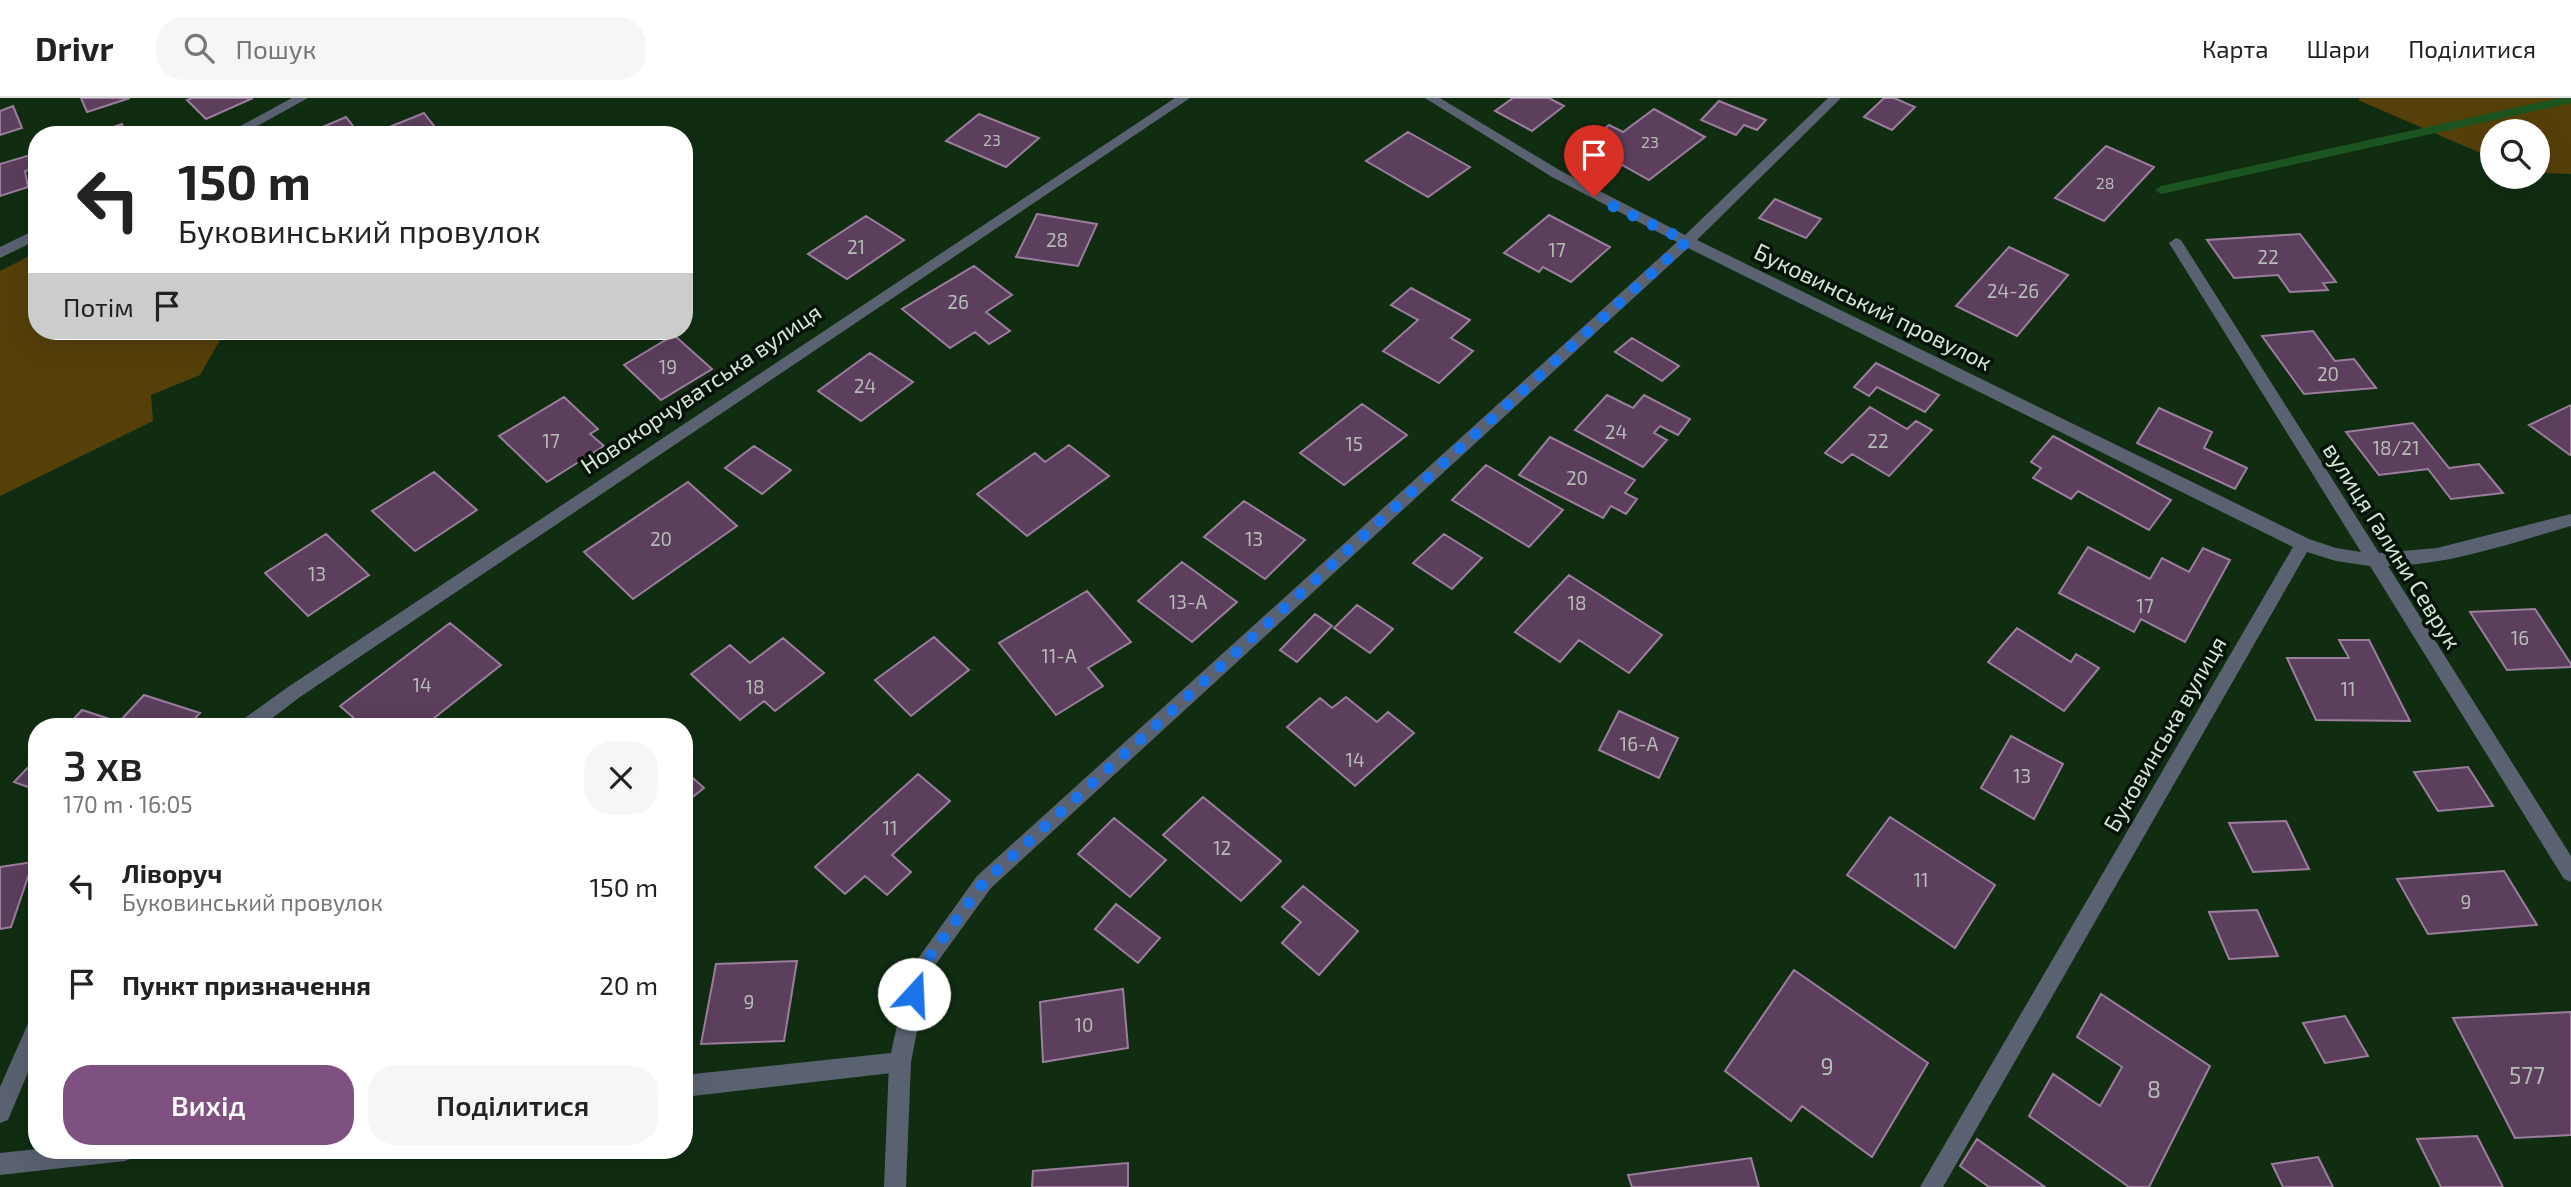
<!DOCTYPE html>
<html lang="uk">
<meta charset="utf-8">
<style>
:root{--surface:#fff;--page:#f6f6f6;--text:#222;--muted:#767676;--line:#e0e0e0;--accent:#7e5181}
body{margin:0;font-family:"Exo 2",sans-serif;background:var(--page);color:var(--text);height:100vh;display:flex;flex-direction:column;font-size:26px;white-space:nowrap}
*{box-sizing:border-box;margin:0}
p{font-size:23px;color:var(--muted)}
.icon{flex:none;width:38px;height:38px;fill:none;stroke:currentColor;stroke-width:2;stroke-linecap:round;stroke-linejoin:round}
.map{position:relative;flex:1;overflow:hidden}
.panel{position:absolute;left:28px;top:620px;width:665px;height:441px;display:flex;flex-direction:column;background:var(--surface);border-radius:28px;box-shadow:0 7px 28px #0002}
.panel>*{flex:none}
.top-card{position:absolute;left:28px;top:28px;width:665px;height:214px;border-radius:28px;box-shadow:0 7px 28px #0002;background:#fff;color:var(--text);overflow:hidden}
.buttons{position:absolute;left:2480px;top:21px;display:grid;gap:14px}
.buttons a{display:grid;place-items:center;width:70px;height:70px;border-radius:50%;background:var(--surface);box-shadow:0 7px 28px #0002;font-size:35px}
.pin{position:absolute;display:grid;place-items:center;width:60px;height:60px;color:#fff;margin:-72px -30px;border-radius:50% 50% 50% 0;rotate:-45deg;box-shadow:0 0 7px #0007}
.pin .icon{rotate:45deg}
.me{position:absolute;width:77px;margin:-38px;rotate:20deg;stroke-linejoin:round;filter:drop-shadow(0 0 5px #0008)}
.turn{display:flex;align-items:center;gap:24px;height:147px;padding:0 35px;font-size:32px}
.turn .icon{width:91px;height:91px;stroke-width:2.5}
.turn b{display:block;font-size:49px;line-height:60px}
.then{display:flex;align-items:center;height:66px;padding:0 35px;background:#0003;gap:14px;font-size:26px}
.round{display:grid;place-items:center;flex:none;width:74px;height:74px;border-radius:28px;background:var(--page)}
.summary{display:flex;align-items:center;justify-content:space-between;height:119px;padding:0 35px}
h1{font-size:42px;font-weight:600;line-height:52px}
.cta{display:flex;gap:14px;margin-top:auto;padding:14px 35px}
.cta a{flex:1;height:80px;border-radius:28px;background:var(--accent);color:#fff;font-size:28px;font-weight:600;line-height:80px;text-align:center}
.cta a+a{background:var(--page);color:var(--text)}
ul{padding:0;list-style:none}
li{display:flex;align-items:center;gap:21px;height:98px;padding:0 35px}
li div{flex:1}
li b{display:block;font-size:26px}
li em{font-style:normal}
header{display:flex;align-items:center;gap:42px;box-sizing:border-box;height:98px;padding:0 35px;background:var(--surface);border-bottom:2px solid var(--line)}
header strong{font-size:33px}
nav{display:flex;gap:38px;margin-inline-start:auto;font-size:24px}
.search{width:490px;height:63px;background:var(--page);display:flex;align-items:center;gap:18px;box-sizing:border-box;padding:0 24px;border-radius:28px;color:var(--muted);font-size:26px}
.map>svg:first-child{display:block}
.green{fill:#564009}
.lines{fill:none;stroke-linecap:round;stroke-linejoin:round}
.stream{fill:#1b541f;fill-rule:evenodd}
.building{fill:#5b3f5d;stroke:#9c7d9d;stroke-width:2}
.lane{fill:#5a6271;fill-rule:evenodd}
.street{fill:#5a6271;fill-rule:evenodd}
.route{stroke:#1a73e8;stroke-width:12;stroke-dasharray:0 21.6}
.labels{text-anchor:middle;stroke-width:7;stroke-linejoin:round;paint-order:stroke}
.far-number-label{font-size:16px;fill:#b6bcb6}
.number-label{font-size:19px;fill:#b6bcb6}
.street-label{font-size:23px;fill:#d4e6d4;stroke:#061207}
.near-number-label{font-size:23px;fill:#b6bcb6}
</style>
<header>
<strong>Drivr</strong>
<div class="search"><svg class="icon" aria-label="search" viewBox="0 0 24 24"><circle cx="10" cy="10" r="6"/><path d="M15 15l6 6"/></svg>Пошук</div>
<nav><a>Карта</a><a>Шари</a><a>Поділитися</a></nav>
</header>
<div class="map">
<svg width="2571" height="1089" viewBox="0 0 2571 1089">
<rect width="100%" height="100%" fill="#102d12"/>
<path class="green" d="M2360,0h211v76l-33,-1v-42h-46v27l-134,-58z
M37,154v79h193l-6,2 -24,42 -49,20 2,26 -153,75v-225z"/>
<g class="lines">
<path class="stream" d="M2559,0h12v5l-410,91 -6,-4 6,-4z"/>
</g>
<path class="building" d="M81,0h49l-43,14z
M192,0h61l-47,21 -19,-19z
M1513,0h36l15,8 -32,25 -37,-20z
M1884,0h10l21,9 -23,23 -28,-13z
M1719,3l47,19 -9,10 -13,-5 -8,10 -35,-15z
M13,8l9,22 -22,7v-24z
M1654,11l51,28 -56,43 -48,-27 9,-7 -17,-9 16,-12 14,7z
M424,15l17,22 -69,-1z
M979,16l60,24 -33,29 -60,-26z
M346,19l14,18h-56z
M122,26l3,11h-36z
M1408,34l62,35 -42,30 -62,-36z
M2106,48l48,21 -50,54 -49,-23z
M37,55v15l-12,3 3,16 -28,9v-32z
M1775,101l46,20 -15,19 -47,-20z
M1037,116l60,10 -19,42 -62,-9z
M1549,117l61,32 -39,35 -28,-15 -4,5 -35,-19z
M866,118l38,24 -57,39 -39,-25z
M2300,136l36,48 -13,1 5,7 -38,2 -12,-17 -44,3 -27,-38z
M2009,149l59,28 -51,61 -61,-30z
M974,168l38,29 -26,17 24,19 -21,13 -14,-12 -25,16 -48,-39z
M1411,190l59,32 -19,18 22,13 -34,32 -56,-32 35,-31 -27,-15z
M2313,233l22,30 19,-2 22,29 -72,6 -42,-58z
M674,237l38,34 -51,31 -37,-35z
M1632,240l47,28 -17,15 -47,-29z
M870,255l43,29 -52,39 -43,-30z
M1876,265l63,32 -14,17 -48,-25 -8,9 -15,-9z
M1607,297l26,13 11,-13 46,24 -12,16 -18,-9 -6,7 13,7 -24,27 -68,-37z
M564,299l34,32 -8,5 14,12 -57,36 -48,-46z
M1362,306l45,31 -63,50 -44,-32z
M2571,307v50h-1l-41,-30z
M1870,309l37,22 9,-8 16,9 -43,46 -37,-22 -10,9 -17,-10z
M2159,310l53,24 -8,16 43,20 -12,21 -98,-46z
M2413,325l36,45 30,-4 24,29 -52,6 -23,-30 -49,6 -33,-43z
M2053,338l118,64 -22,30 -71,-39 -7,8 -38,-21 8,-10 -10,-6z
M1550,339l85,43 -10,13 12,6 -11,15 -15,-8 -8,12 -84,-43z
M1069,347l40,31 -82,60 -50,-42 58,-41 10,9z
M754,348l37,24 -29,24 -37,-26z
M1486,367l77,45 -34,37 -77,-47z
M434,374l43,38 -62,41 -43,-40z
M688,384l49,44 -104,73 -49,-47z
M1244,403l61,39 -40,39 -61,-42z
M326,436l43,41 -61,41 -43,-43z
M1444,436l38,24 -30,31 -39,-26z
M2088,449l62,32 12,-21 27,14 14,-24 27,12 -45,82 -44,-23 -7,13 -75,-39z
M1182,464l55,40 -45,40 -54,-41z
M1569,477l93,60 -33,38 -50,-33 -19,22 -45,-30z
M1087,493l44,51 -43,26 15,18 -47,29 -57,-72z
M1357,507l36,24 -23,24 -36,-25z
M2535,511l36,55v3l-64,3 -37,-58z
M1315,516l17,12 -35,36 -17,-12z
M450,525l51,42 -77,61h-61l-23,-20z
M2017,530l54,34 5,-8 23,14 -35,43 -76,-49z
M934,539l35,33 -58,46 -36,-36z
M783,540l41,35 -49,38 -11,-10 -24,19 -49,-46 39,-29 20,18z
M2339,542h30l41,81 -94,-1 -29,-62h62z
M144,597l56,18 -12,13h-121l15,-16 37,12z
M1346,599l31,25 11,-10 26,21 -59,53 -68,-59 33,-29 12,10z
M1619,613l59,27 -19,40 -60,-28z
M2011,638l52,28 -29,55 -53,-31z
M37,660v32l-23,-8z
M2468,669l25,39 -55,5 -24,-39z
M684,672l20,18 -20,16z
M918,676l32,27 -58,54 19,17 -24,23 -22,-19 -20,18 -30,-27z
M1203,699l78,64 -40,40 -78,-66z
M1890,719l105,68 -40,63 -108,-73z
M1114,720l52,42 -36,37 -52,-43z
M2286,723l23,48 -56,3 -24,-49z
M33,764l-22,65 -11,2v-62z
M2504,773l33,54 -109,9 -31,-55z
M1303,788l55,45 -39,44 -37,-32 19,-21 -19,-15z
M1116,806l44,34 -22,25 -43,-34z
M2257,812l21,46 -49,3 -20,-47z
M797,863l-13,80 -83,3 15,-80z
M1794,872l134,93 -56,94 -70,-51 -11,15 -66,-50z
M1123,891l5,59 -85,14 -3,-60z
M2101,896l109,72 -61,121h-20l-100,-71 24,-42 47,32 22,-39 -45,-30z
M2571,914v123l-56,3 -62,-120z
M2345,918l23,40 -43,7 -22,-40z
M2477,1038l26,51h-62l-24,-48z
M1977,1041l68,48h-56l-29,-21z
M2318,1059l15,30h-50l-11,-23z
M1751,1060l8,29h-127l-4,-12z
M1128,1065v24h-96l1,-16z"/>
<g class="lines">
<path class="lane" d="M900,954l7,3 4,7 -4,7 -7,3 -216,25v-22z
M37,1051v1h99l-3,8 -8,3 -125,14v-22z"/>
<path class="street" d="M292,0h16l-67,37h-17z
M1175,0h15l-890,599 -38,29h-23l3,-6 46,-33z
M1425,0h15l121,73 124,64 143,-137h13l-144,142 612,299 27,9 25,4 -192,-309 7,-5 5,2 198,313 58,-5 134,-34v12c-60,17 -121,39 -183,40l183,290v26l-7,-3 -194,-313 -34,-5 -29,-9 -364,635h-23l373,-640 -605,-299 -697,640 -63,87 -17,87 -5,125h-22l5,-125 20,-91 68,-95 700,-634 -125,-65z
M37,131v11l-37,18v-11z
M37,918v35l-29,69 -8,3v-36l30,-68z"/>
</g>
<g class="lines">
<path class="route" d="M914,896l5,-23 65,-89 703,-641 -93,-44"/>
</g>
<g class="labels">
<g class="far-number-label">
<text x="992" y="48">23</text>
<text x="1650" y="50">23</text>
<text x="2105" y="91">28</text>
</g>
<g class="number-label">
<text x="1057" y="149">28</text>
<text x="856" y="156">21</text>
<text x="1557" y="159">17</text>
<text x="2268" y="166">22</text>
<text x="2013" y="200">24-26</text>
<text x="958" y="211">26</text>
<text x="668" y="276">19</text>
<text x="2328" y="283">20</text>
<text x="865" y="295">24</text>
<text x="1616" y="341">24</text>
<text x="551" y="350">17</text>
<text x="1878" y="350">22</text>
<text x="1354" y="353">15</text>
<text x="2396" y="357">18/21</text>
<text x="1577" y="387">20</text>
<text x="661" y="448">20</text>
<text x="1254" y="448">13</text>
<text x="317" y="483">13</text>
<text x="1188" y="511">13-А</text>
<text x="1577" y="512">18</text>
<text x="2145" y="515">17</text>
<text x="2520" y="547">16</text>
<text x="1059" y="565">11-А</text>
<text x="422" y="594">14</text>
<text x="755" y="596">18</text>
<text x="2348" y="598">11</text>
<text x="1639" y="653">16-А</text>
<text x="1355" y="669">14</text>
<text x="2022" y="685">13</text>
<text x="890" y="737">11</text>
<text x="1222" y="757">12</text>
<text x="1921" y="789">11</text>
<text x="2466" y="811">9</text>
<text x="749" y="911">9</text>
<text x="1084" y="934">10</text>
</g>
<g class="street-label">
<text transform="translate(1873 209) rotate(26)" y="8">Буковинський провулок</text>
<text transform="translate(701 291) rotate(-34)" y="8">Новокорчуватська вулиця</text>
<text transform="translate(2392 448) rotate(58)" y="8">вулиця Галини Севрук</text>
<text transform="translate(2165 636) rotate(-60)" y="8">Буковинська вулиця</text>
</g>
<g class="near-number-label">
<text x="1827" y="977">9</text>
<text x="2527" y="986">577</text>
<text x="2154" y="1000">8</text>
</g>
</g>
</svg>
<div class="buttons">
<a><svg class="icon" aria-label="search" viewBox="0 0 24 24"><circle cx="10" cy="10" r="6"/><path d="M15 15l6 6"/></svg></a>
</div>
<div class="pin" style="left:1594px;top:99px;background:#d93025"><svg class="icon" aria-label="arrive" viewBox="0 0 24 24"><path d="M6 21V4h12l-3 4 3 4H6"/></svg></div>
<svg class="me" style="left:914px;top:896px" viewBox="-20 -20 40 40"><circle r="19" fill="#fff"/><path d="M0-13L10 11 0 6-10 11z" fill="#1a73e8"/></svg>
<div class="top-card">
<div class="turn"><svg class="icon" aria-label="left" viewBox="0 0 24 24"><path d="M17 20v-9H6M10 6l-5 5 5 5"/></svg><div><b>150 m</b>Буковинський провулок</div></div>
<div class="then">Потім<svg class="icon" aria-label="arrive" viewBox="0 0 24 24"><path d="M6 21V4h12l-3 4 3 4H6"/></svg></div>
</div>
<section class="panel">
<div class="summary"><div><h1>3 хв</h1><p>170 m · 16:05</p></div><a class="round"><svg class="icon" aria-label="close" viewBox="0 0 24 24"><path d="M6 6l12 12M18 6L6 18"/></svg></a></div>
<ul>
<li><svg class="icon" aria-label="left" viewBox="0 0 24 24"><path d="M17 20v-9H6M10 6l-5 5 5 5"/></svg><div><b>Ліворуч</b><p>Буковинський провулок</p></div><em>150 m</em></li>
<li><svg class="icon" aria-label="arrive" viewBox="0 0 24 24"><path d="M6 21V4h12l-3 4 3 4H6"/></svg><div><b>Пункт призначення</b></div><em>20 m</em></li>
</ul>
<div class="cta"><a>Вихід</a><a>Поділитися</a></div>
</section>
</div>
